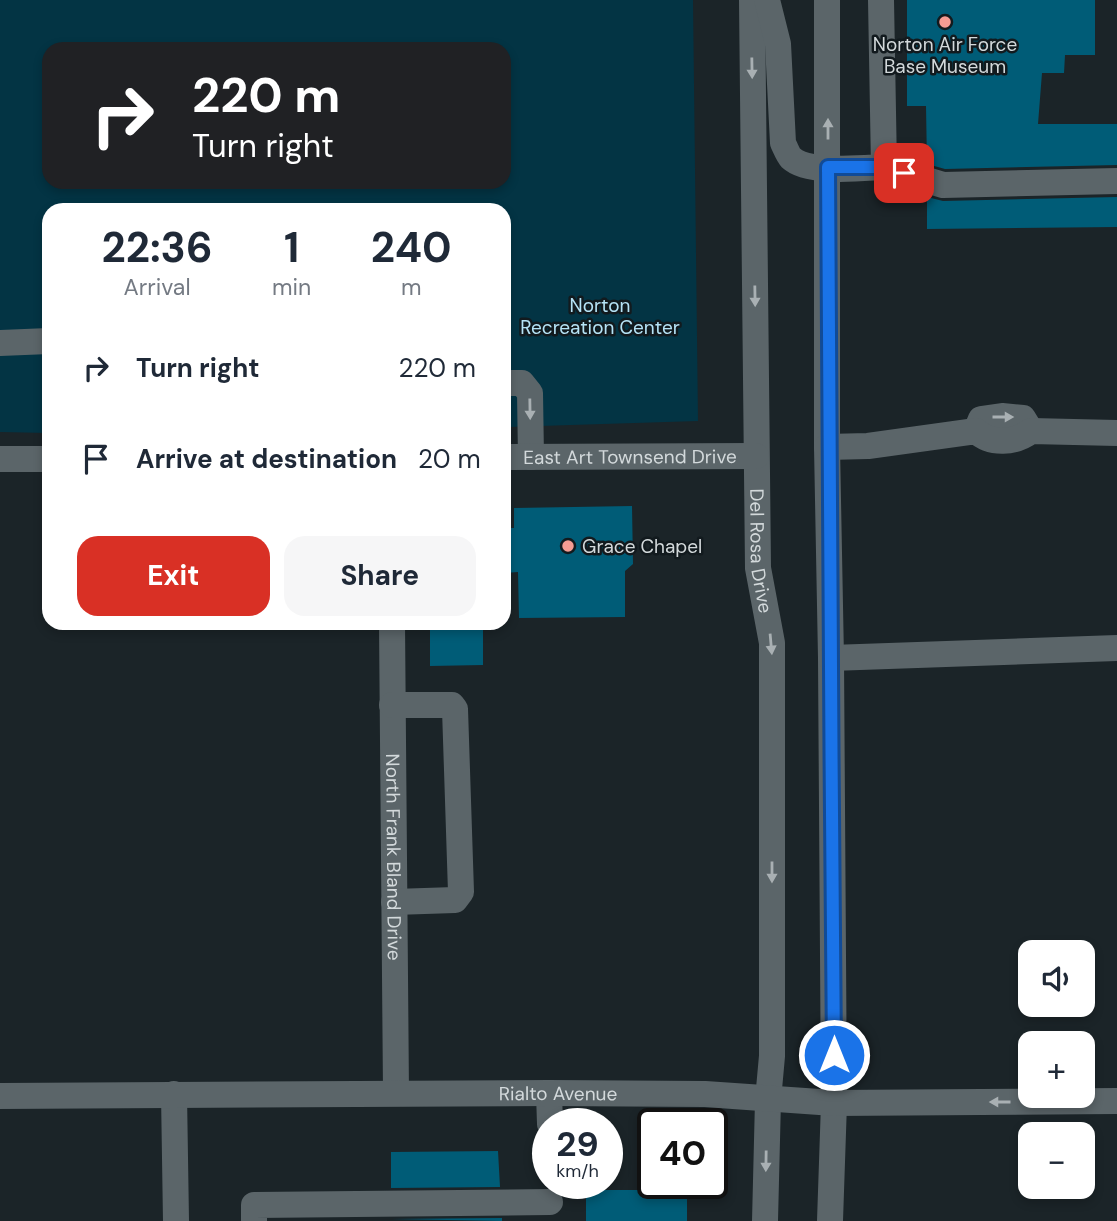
<!DOCTYPE html>
<meta charset="utf-8">
<style>
:root{--surface:#fff;--page:#f6f6f7;--text:#1f2937;--muted:#747a83;--accent:#d93025}
body{margin:0;font-family:"DM Sans",sans-serif;background:var(--page);color:var(--text);height:100vh;display:flex;flex-direction:column;font-size:26px;white-space:nowrap}
*{box-sizing:border-box;margin:0}
p{font-size:23px;color:var(--muted)}
.icon{flex:none;width:38px;height:38px;fill:none;stroke:currentColor;stroke-width:2;stroke-linecap:round;stroke-linejoin:round}
.map{position:relative;flex:1;overflow:hidden}
.panel{position:absolute;left:42px;top:203px;width:469px;height:427px;display:flex;flex-direction:column;background:var(--surface);border-radius:21px;box-shadow:0 4px 10px #0003}
.panel>*{flex:none}
.top-card{position:absolute;left:42px;top:42px;width:469px;height:147px;border-radius:21px;box-shadow:0 4px 10px #0003;background:#202124;color:#fff;overflow:hidden}
.buttons{position:absolute;left:1018px;top:940px;display:grid;gap:14px}
.buttons a{display:grid;place-items:center;width:77px;height:77px;border-radius:14px;background:var(--surface);box-shadow:0 4px 10px #0003;font-size:35px}
.speed{position:absolute;left:532px;top:1108px;display:flex;gap:14px;font-size:35px;font-weight:700;text-align:center}
.speed>*{display:grid;place-content:center;width:91px;height:91px;border-radius:50%;background:var(--surface);box-shadow:0 4px 10px #0003;line-height:1}
.speed small{font-size:18px;font-weight:400}
.speed .limit{border:4px solid #111;border-radius:10px;background:#fff;color:#111}
.pin{position:absolute;display:grid;place-items:center;width:60px;height:60px;color:#fff;margin:-30px;border-radius:14px;box-shadow:0 4px 10px #0006}
.me{position:absolute;width:77px;margin:-38px;rotate:0deg;stroke-linejoin:round;filter:drop-shadow(0 0 5px #0008)}
.turn{display:flex;align-items:center;gap:24px;height:147px;padding:0 35px;font-size:32px}
.turn .icon{width:91px;height:91px;stroke-width:2.5}
.turn b{display:block;font-size:49px;line-height:60px}
.eta{display:flex;justify-content:space-evenly;align-items:center;height:119px;text-align:center}
.eta b{font-size:42px;font-weight:700;line-height:49px}
.cta{display:flex;gap:14px;margin-top:auto;padding:14px 35px}
.cta a{flex:1;height:80px;border-radius:21px;background:var(--accent);color:#fff;font-size:28px;font-weight:700;line-height:80px;text-align:center}
.cta a+a{background:var(--page);color:var(--text)}
ul{padding:0;list-style:none}
li{display:flex;align-items:center;gap:21px;height:91px;padding:0 35px}
li div{flex:1}
li b{display:block;font-size:26px}
li em{font-style:normal}
.map>svg:first-child{display:block}
.green{fill:#033444;fill-rule:evenodd}
.building{fill:#005c77}
.lines{fill:none;stroke-linecap:round;stroke-linejoin:round}
.minor{stroke:#5b6569;stroke-width:26}
.oneway{fill:#a9b0b3}
.route-casing{stroke:#114b97;stroke-width:18}
.route{stroke:#1a73e8;stroke-width:12}
.poi-dot{fill:#f59c93;stroke:#121a1e;stroke-width:2.5}
.labels{text-anchor:middle;stroke-width:5;stroke-linejoin:round;paint-order:stroke}
.poi-label{font-size:19px;fill:#d3d9db;stroke:#121a1e}
.park-label{font-size:19px;fill:#b5e3f6;stroke:#121a1e}
.street-label{font-size:19px;fill:#d3d9db;stroke:#121a1e}
</style>
<div class="map">
<svg width="1117" height="1221" viewBox="0 0 1117 1221">
<rect width="100%" height="100%" fill="#1b2428"/>
<path class="green" d="M0,0h693l5,421 -194,6v-217h-455v223l-49,-1zM49,49h455v133h-455z"/>
<path class="building" d="M907,0h188v55h-30l-1,18h-22l-4,51h79v41l-172,4 -18,-5 -1,-58h-19z
M927,197l16,4 174,-4v30l-190,2z
M632,506l1,58 -8,7v46l-106,1 -1,-46 -14,1v-45h10v-20z
M430,623h53v42l-53,1z
M498,1151l2,36 -109,1v-36z
M586,1190h101v31h-101z
M502,1218v3l-111,-2z"/>
<g class="lines">
<g class="minor">
<path id="s1" d="M752,0l6,568 14,75v413l-4,44 -3,121"/>
<path d="M767,0l11,44 5,99c2,4 5,12 8,15 17,16 71,10 93,9l-3,-167"/>
<path d="M827,0v447l4,211 3,445 -4,118"/>
<path d="M884,167l59,18 174,-4"/>
<path d="M0,343l49,-2"/>
<path d="M504,383h18l8,10 1,64"/>
<path d="M976,431l5,-12 21,-3 21,2 8,13"/>
<path d="M827,447l41,-1 108,-15c15,14 39,12 55,0l86,2"/>
<path id="s2" d="M504,457l252,-1"/>
<path d="M0,459h49"/>
<path id="s3" d="M392,623l4,470"/>
<path d="M831,658l286,-10"/>
<path d="M392,705h60l3,4 6,183 -6,8 -61,2"/>
<path d="M549,1093l1,31"/>
<path d="M174,1094l2,127"/>
<path id="s4" d="M0,1096l549,-3 156,1 129,9 283,-2"/>
<path d="M254,1221v-16l296,-3"/>
</g>
</g>
<defs><path id="oneway-solid" d="M-6-.8H1V-3.2L6.5 0L1 3.2V.8H-6Z" transform="scale(1.75)"/></defs>
<g class="oneway">
<use href="#oneway-solid" transform="translate(752 68) rotate(89)"/>
<use href="#oneway-solid" transform="translate(828 129) rotate(-90)"/>
<use href="#oneway-solid" transform="translate(755 296) rotate(89)"/>
<use href="#oneway-solid" transform="translate(530 409) rotate(89)"/>
<use href="#oneway-solid" transform="translate(1003 417)"/>
<use href="#oneway-solid" transform="translate(771 644) rotate(85)"/>
<use href="#oneway-solid" transform="translate(772 872) rotate(90)"/>
<use href="#oneway-solid" transform="translate(1000 1102) rotate(180)"/>
<use href="#oneway-solid" transform="translate(766 1161) rotate(91)"/>
</g>
<g class="lines">
<g class="route-casing">
<path id="route" d="M834,1055c-2,-296 -6,-592 -6,-888h56l20,6"/>
</g>
<use href="#route" class="route"/>
</g>
<g class="poi-dot">
<circle cx="945" cy="22" r="7"/>
<circle cx="568" cy="546" r="7"/>
</g>
<g class="labels">
<g class="poi-label">
<text x="945" y="51">Norton Air Force<tspan x="945" dy="22">Base Museum</tspan></text>
<text x="582" y="553" text-anchor="start">Grace Chapel</text>
</g>
<g class="park-label">
<text x="600" y="312">Norton<tspan x="600" dy="22">Recreation Center</tspan></text>
</g>
<g class="street-label">
<text dy="7" stroke="none"><textPath href="#s2" startOffset="126">East Art Townsend Drive</textPath></text>
<text dy="7" stroke="none"><textPath href="#s1" startOffset="551">Del Rosa Drive</textPath></text>
<text dy="7" stroke="none"><textPath href="#s3" startOffset="234">North Frank Bland Drive</textPath></text>
<text dy="7" stroke="none"><textPath href="#s4" startOffset="558">Rialto Avenue</textPath></text>
</g>
</g>
</svg>
<div class="buttons">
<a><svg class="icon" aria-label="sound" viewBox="0 0 24 24"><path d="M4 9h4l5-4v14l-5-4H4zM17 9q2 3 0 6"/></svg></a>
<a>+</a>
<a>−</a>
</div>
<div class="speed"><div>29<small>km/h</small></div><div class="limit">40</div></div>
<div class="pin" style="left:904px;top:173px;background:#d93025"><svg class="icon" aria-label="arrive" viewBox="0 0 24 24"><path d="M6 21V4h12l-3 4 3 4H6"/></svg></div>
<svg class="me" style="left:834px;top:1055px" viewBox="-20 -20 40 40"><circle r="17" fill="#1a73e8" stroke="#fff" stroke-width="3"/><path d="M0-11L8 9 0 5-8 9z" fill="#fff"/></svg>
<div class="top-card">
<div class="turn"><svg class="icon" aria-label="right" viewBox="0 0 24 24"><path d="M7 20v-9h11M14 6l5 5-5 5"/></svg><div><b>220 m</b>Turn right</div></div>
</div>
<section class="panel">
<div class="eta">
<div><b>22:36</b><p>Arrival</p></div>
<div><b>1</b><p>min</p></div>
<div><b>240</b><p>m</p></div>
</div>
<ul>
<li><svg class="icon" aria-label="right" viewBox="0 0 24 24"><path d="M7 20v-9h11M14 6l5 5-5 5"/></svg><div><b>Turn right</b></div><em>220 m</em></li>
<li><svg class="icon" aria-label="arrive" viewBox="0 0 24 24"><path d="M6 21V4h12l-3 4 3 4H6"/></svg><div><b>Arrive at destination</b></div><em>20 m</em></li>
</ul>
<div class="cta"><a>Exit</a><a>Share</a></div>
</section>
</div>
